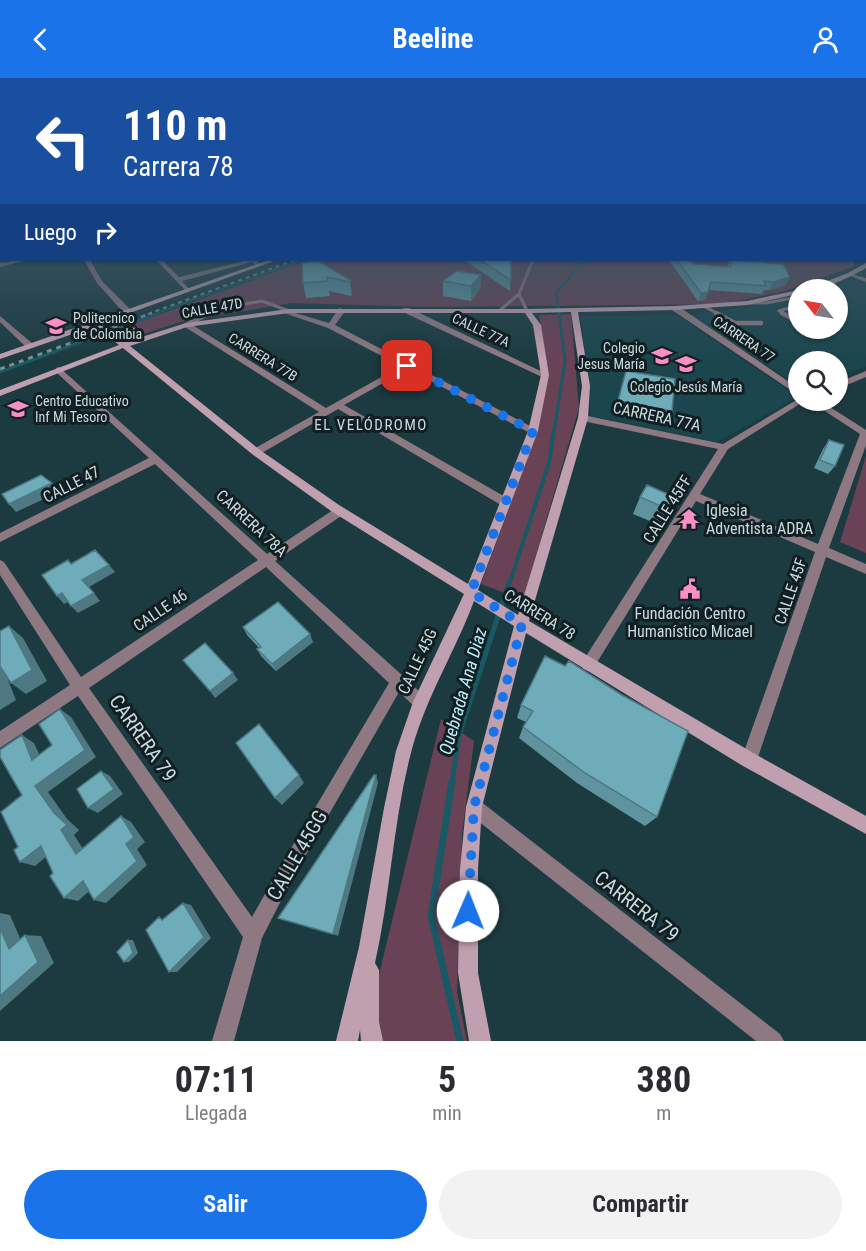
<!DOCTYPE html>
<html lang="es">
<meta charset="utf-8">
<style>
:root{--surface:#fff;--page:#f2f2f3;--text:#2b2b33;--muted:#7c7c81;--accent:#1a73e8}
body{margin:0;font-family:"Roboto Condensed",sans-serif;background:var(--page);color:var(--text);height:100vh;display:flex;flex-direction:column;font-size:22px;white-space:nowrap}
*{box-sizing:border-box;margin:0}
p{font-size:20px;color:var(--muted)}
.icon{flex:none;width:33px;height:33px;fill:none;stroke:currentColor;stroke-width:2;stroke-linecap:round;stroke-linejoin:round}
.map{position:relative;height:963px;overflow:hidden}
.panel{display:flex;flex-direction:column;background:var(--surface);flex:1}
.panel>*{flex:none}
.banner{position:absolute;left:0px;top:0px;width:867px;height:183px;box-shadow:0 2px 4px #0004;background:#1a4fa0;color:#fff;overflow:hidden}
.needle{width:39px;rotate:301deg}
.tools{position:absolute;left:788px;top:201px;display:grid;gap:12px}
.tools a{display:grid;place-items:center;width:60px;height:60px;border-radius:50%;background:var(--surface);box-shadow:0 2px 4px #0004;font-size:30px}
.pin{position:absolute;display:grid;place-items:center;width:51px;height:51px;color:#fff;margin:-26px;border-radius:12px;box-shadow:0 3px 9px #0006}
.me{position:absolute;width:66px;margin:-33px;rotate:1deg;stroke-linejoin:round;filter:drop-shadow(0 0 4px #0008)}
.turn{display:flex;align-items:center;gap:21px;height:126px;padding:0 24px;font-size:27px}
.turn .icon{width:78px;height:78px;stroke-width:2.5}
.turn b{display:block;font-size:42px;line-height:51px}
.then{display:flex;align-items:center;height:57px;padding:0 24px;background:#0003;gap:12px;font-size:22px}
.eta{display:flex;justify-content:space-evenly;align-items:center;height:102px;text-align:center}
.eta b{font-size:36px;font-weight:700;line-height:42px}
.button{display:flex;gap:12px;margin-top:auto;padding:12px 24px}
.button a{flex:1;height:69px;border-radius:36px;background:var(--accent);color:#fff;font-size:24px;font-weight:700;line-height:69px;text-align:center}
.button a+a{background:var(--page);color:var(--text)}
header{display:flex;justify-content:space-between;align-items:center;height:78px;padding:0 24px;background:var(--accent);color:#fff;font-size:27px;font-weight:700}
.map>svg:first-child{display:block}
.built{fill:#1c464e}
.green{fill:#6a4256}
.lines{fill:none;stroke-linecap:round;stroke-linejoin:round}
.stream-far4{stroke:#195965;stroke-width:2}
.stream-far3{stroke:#195965;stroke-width:3}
.stream-far2{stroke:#195965;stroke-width:4}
.stream-far1{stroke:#195965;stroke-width:5}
.stream{stroke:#195965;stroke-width:7}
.lane-far1{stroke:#8e7983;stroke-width:3}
.lane{stroke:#8e7983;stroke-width:4.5}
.street{fill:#8e7983;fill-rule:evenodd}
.secondary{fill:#c09fae;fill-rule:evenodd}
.rail-far1{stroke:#778f94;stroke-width:2;stroke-dasharray:4 4;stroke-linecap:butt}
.rail{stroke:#778f94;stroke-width:3;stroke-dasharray:5 5;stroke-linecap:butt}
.wall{fill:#5f949f}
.shaded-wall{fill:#4e7882}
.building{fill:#6facb9;stroke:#4e7882;stroke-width:1.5}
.route{stroke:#1a73e8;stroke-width:10;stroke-dasharray:0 18}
.labels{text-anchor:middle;stroke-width:6;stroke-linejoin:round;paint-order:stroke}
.far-street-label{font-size:14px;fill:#cadbdf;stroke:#121f22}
.far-poi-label{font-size:14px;fill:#cadbdf;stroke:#121f22;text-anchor:start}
.far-neighbourhood-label{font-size:15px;letter-spacing:1.5px;fill:#cadbdf;stroke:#121f22}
.street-label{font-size:16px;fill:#cadbdf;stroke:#121f22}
.poi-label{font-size:16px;fill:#cadbdf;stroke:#121f22;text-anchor:start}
.water-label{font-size:18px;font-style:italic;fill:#b8eefa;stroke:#121f22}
.near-street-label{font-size:20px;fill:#cadbdf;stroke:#121f22}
</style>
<header><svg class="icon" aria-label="back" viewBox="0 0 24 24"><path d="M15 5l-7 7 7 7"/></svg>Beeline<svg class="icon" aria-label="person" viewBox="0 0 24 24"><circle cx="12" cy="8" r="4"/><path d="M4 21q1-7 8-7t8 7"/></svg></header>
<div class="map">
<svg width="866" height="963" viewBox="0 0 866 963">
<rect width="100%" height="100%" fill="#1c3b41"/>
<path class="built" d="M859,201l7,3v84l-29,11v-15h-39v24l-108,-71 108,-15v28h39v-38l-6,-1z
M677,237l121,82 -81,45 -126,-26 -10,-100z"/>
<path class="green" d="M307,182h546l2,6 -69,25 -62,13 -295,3 -138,-4 -111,19 -52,17 -13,-8z
M571,236l8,94 -56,192 -42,-16 56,-152 12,-58 -10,-59z
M866,378v97l-26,-11z
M441,641l33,22 -12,94 -5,157 10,49h-104z"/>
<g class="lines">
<path class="stream-far4" d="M155,236l147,-54
M559,236l-3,-21 24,-28 10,-5"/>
<path class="stream-far3" d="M0,294l159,-59
M554,354l11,-71 -6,-48"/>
<path class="stream-far2" d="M509,507l40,-122 5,-33"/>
<path class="stream-far1" d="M452,705l7,-48 50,-152"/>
<path class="stream" d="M452,704l-21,134 29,125"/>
<path class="lane-far1" d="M823,212l11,-5 -1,-4
M519,216l8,17
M747,225h19l32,-6
M703,228l16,8
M499,233l20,-17 13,-32
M207,236l11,-5 44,-8 27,10
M785,236l-6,-3 17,-5"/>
<path class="lane" d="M716,235l19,10h26
M782,235l9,5 7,-2
M186,247l24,-12"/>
<path class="street" d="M18,182h10l-28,7v-4z
M84,182h6l12,21 28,28v4h-6l-27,-30z
M156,182h6l17,17 69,-17h8l5,5 -5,1 -4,-4 -70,19 8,9 -3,2z
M848,195l18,5v4l-18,-7z
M672,228h6l120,82v7l-126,-85z
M339,230l7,2 -11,15 201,104v4h-6l-122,-64 -64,36 165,94 1,3 -1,3h-8l-163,-96 -78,45h-8v-4l67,-38 -137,-87 7,-2 137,85 75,-42 -73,-38 -50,-17 4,-2 47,14z
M403,230h6l140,67 -7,2 -139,-65z
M0,238l33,28v4h-6l-27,-26z
M59,289l208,187 69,-46h8l2,3 -2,3 -69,47 128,115 22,21 2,5 -2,5 -5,2 -5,-2 -16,-15 -107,187 -30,59 -28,103h-22l31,-104 -165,-241 -78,52v-17l70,-46 -70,-110v-15l4,2 77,115 177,-117 -103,-96 -155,78v-9l149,-75 -93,-86v-4zM266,489l123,116 -109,184 -28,50 -163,-229z
M866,293v6l-29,12v-6z
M798,321v1h8l-78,49 -28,45 118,50 42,-110 -52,-34h11l47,30v15l-37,103 37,16v10l-40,-17 -69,203 -2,6 -6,2 -6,-2 -2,-6 74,-208 -119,-51 -103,168 -5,2 -5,-2 -2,-4 2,-4 135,-212 -135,-28 -5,-3 5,-3 140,29z
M474,721l6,2 300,233 4,7h-28l-288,-228 -2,-6 2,-6z"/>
<path class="secondary" d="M269,182h8l-175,63 24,19 60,-19 103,-14h238l148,-3 72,-5 51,-11v4l-51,11 -72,5 -97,2 12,74 -2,32 -59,203 226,133 111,62v18l-123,-68 -217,-133 -44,174 -4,62v104l13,68h-22l-11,-68 2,-104 6,-62 48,-181 -40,-25c-19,51 -47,94 -62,148 -19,70 -21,143 -37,214l4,7v52l4,19h-22l-1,-11 -2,11h-22l23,-94 25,-139 12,-57 17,-49 51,-108 -133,-83 -79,-57 -129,-106 -123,48v-6l119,-45 -23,-19 -96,33v-5zM571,234l11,74 -4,32 -60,197 -40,-25 60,-159 11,-56 -8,-50 -9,-12zM289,235h236l8,12 8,50 -13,56 -60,153 -129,-79 -79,-55 -130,-104 57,-19z
M866,185v5c-18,10 -41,22 -62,22l44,-17z"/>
<path class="rail-far1" d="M148,236l147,-54"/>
<path class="rail" d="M0,291l152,-56"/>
</g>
<path class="wall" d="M464,182h47l-1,31z
M669,182h19l7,4 32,2 2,-4h1l1,-2 55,25 -17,5h-5l-2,4 -53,-4 -4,10 -7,1z
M302,185l48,17 2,14 -1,2 -22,-5 1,5 -24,2 -3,-15z
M481,197l-1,14 -9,12 -28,-5v-15z
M626,293l46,40 -5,13 -53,-10z
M829,362l6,26 -7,8 -14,-6 9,-19z
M640,419l37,1 -15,28 -29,-12z
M243,549l70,15 -37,29 -15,-15 -4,-7 2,-1 -12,-13z
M545,578l112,161 -12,9 -68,-43 -58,-45 4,-11 3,-5 -9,-4 4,-13z"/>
<path class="shaded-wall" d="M2,145v34l-2,1v-27z
M481,197l-1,14 -9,12v-15z
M790,199l-4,8 -17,5 4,-8z
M350,202l2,14 -1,2 -1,-14z
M708,214l-3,8 -7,1 3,-8z
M52,405l7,9 -43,20 -7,-8z
M109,487l6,7 -26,15 -7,-7z
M62,515l8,8 -6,3 -7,-8z
M94,515l6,8 -22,12 -7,-7z
M9,548l14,12 24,43 -21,13 -15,-11z
M310,556l3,8 -37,29 -4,-7z
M0,587l15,12 -7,3 8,20 -16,10z
M233,595l5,7 -23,18 -5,-7z
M60,631l11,8 25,40 -48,35 19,27 12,11 -5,5 15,23 -13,-4 -15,-24 -7,-17 -19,-27 50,-36z
M22,657l12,8 11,24 -13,-7z
M101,693l9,5 13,18 -25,19 -10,-5z
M299,697l5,8 -22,22 -7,-7z
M376,697l2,8 -40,153 -5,-2z
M121,738l10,6 14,20 -8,7 10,16 -41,38 -12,-3 32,-56z
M41,768l13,4 -19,16 -15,-4z
M83,803l13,4 -18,16 -14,-3z
M183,825l8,2 20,33 -34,34h-8z
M0,835l10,2 15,35 -16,-1 -9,-21z
M25,857l16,1 13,27 -54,48v-15z
M128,862h5l5,13 -9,9h-5z"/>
<path class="building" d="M480,182h31v20z
M677,182h11l7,4 36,3 -2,-5 3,1 -1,-3 52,4 7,13 -17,5 -9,-1 2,5 -55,-4 -3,10 -7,1z
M318,183l32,19v2l-23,-5v4l-24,2 -1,-20z
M457,193l24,4 -10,11 -28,-5z
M626,293l49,8 -3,32 -54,-10z
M829,362l15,5 -9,21 -15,-6z
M41,397l11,8 -43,21 -7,-10z
M647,407l30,13 -7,12 -30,-13z
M95,472l14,15 -27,15 12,13 -23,13 -9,-13 -5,3 -15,-21 26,-15 3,4z
M278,524l32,32 -38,30 -15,-15 4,-2 -18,-20z
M9,548l23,44 -21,13 -11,-17v-35z
M205,565l28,30 -23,18 -27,-31z
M545,578l20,10 4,-5 53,34 66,36 -31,86 -72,-44 -62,-46 10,-16 -12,-6z
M60,631l25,41 -50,36 19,27 13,12 -6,5 15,24 45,-38 13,21 -8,7 11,17 -43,39 -11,-19 -19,17 -14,-22 3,-3 -12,-27 -21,16 -6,-12 4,-3 -17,-35 21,-17 -22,-38v-7l22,-15 10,25 20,-15 -13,-21z
M259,646l40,51 -24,23 -39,-55z
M101,693l13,18 -26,19 -11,-19z
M374,697h2l-43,159 -55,-16z
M183,825l21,34 -35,35 -23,-42 13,-13 3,3z
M0,850l9,21 16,-14 13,27 -38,34z
M128,862l5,13 -9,9 -7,-10z"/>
<linearGradient id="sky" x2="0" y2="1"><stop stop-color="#0f2024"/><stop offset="0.52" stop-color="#3a5565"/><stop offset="1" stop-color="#3a5565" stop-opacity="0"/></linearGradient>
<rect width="866" height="280" fill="url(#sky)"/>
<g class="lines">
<path class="route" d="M407,288l126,65 -62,161 51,32 -48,183 -6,104"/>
</g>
<defs>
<g id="university-bare" transform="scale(1.62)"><path d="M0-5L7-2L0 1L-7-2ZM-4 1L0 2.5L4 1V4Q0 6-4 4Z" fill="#fa8fc6" stroke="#121f22" stroke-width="2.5" paint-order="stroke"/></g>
<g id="school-bare" transform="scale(1.62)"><path d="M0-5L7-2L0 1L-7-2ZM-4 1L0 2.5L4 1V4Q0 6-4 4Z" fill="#fa8fc6" stroke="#121f22" stroke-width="2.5" paint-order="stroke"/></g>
<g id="temple-bare" transform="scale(1.62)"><path d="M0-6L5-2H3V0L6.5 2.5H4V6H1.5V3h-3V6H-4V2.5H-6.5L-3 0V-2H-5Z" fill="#fa8fc6" stroke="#121f22" stroke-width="2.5" paint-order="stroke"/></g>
<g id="civic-bare" transform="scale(1.62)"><path d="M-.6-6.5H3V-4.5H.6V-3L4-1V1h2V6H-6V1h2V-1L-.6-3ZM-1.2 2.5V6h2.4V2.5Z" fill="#fa8fc6" stroke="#121f22" stroke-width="2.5" paint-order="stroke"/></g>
</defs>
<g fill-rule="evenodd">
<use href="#university-bare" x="56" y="248"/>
<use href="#school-bare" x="662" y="278"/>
<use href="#school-bare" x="686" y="286"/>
<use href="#school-bare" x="18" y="331"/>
<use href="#temple-bare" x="689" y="441"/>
<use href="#civic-bare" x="690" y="511"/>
</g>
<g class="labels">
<g class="far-street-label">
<text transform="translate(212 230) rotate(-10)" y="5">CALLE 47D</text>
<text transform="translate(481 252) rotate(25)" y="5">CALLE 77A</text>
<text transform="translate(744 261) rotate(34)" y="5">CARRERA 77</text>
<text transform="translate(263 279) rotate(32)" y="5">CARRERA 77B</text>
</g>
<g class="far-poi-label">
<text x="73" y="245">Politecnico<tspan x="73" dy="16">de Colombia</tspan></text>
<text x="645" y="275" text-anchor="end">Colegio<tspan x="645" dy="16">Jesus María</tspan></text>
<text x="686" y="314" text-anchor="middle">Colegio Jesús María</text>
<text x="35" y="328">Centro Educativo<tspan x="35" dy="16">Inf Mi Tesoro</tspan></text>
</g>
<g class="far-neighbourhood-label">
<text x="371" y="352">EL VELÓDROMO</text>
</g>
<g class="street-label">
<text transform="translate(657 338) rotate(12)" y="6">CARRERA 77A</text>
<text transform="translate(71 406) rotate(-27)" y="6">CALLE 47</text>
<text transform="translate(667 431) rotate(-58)" y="6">CALLE 45FF</text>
<text transform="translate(252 445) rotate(43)" y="6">CARRERA 78A</text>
<text transform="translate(790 513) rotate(-71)" y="6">CALLE 45F</text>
<text transform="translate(160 532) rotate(-34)" y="6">CALLE 46</text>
<text transform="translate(540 536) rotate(32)" y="6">CARRERA 78</text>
<text transform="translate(417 583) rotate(-65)" y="6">CALLE 45G</text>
</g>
<g class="poi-label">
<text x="706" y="438">Iglesia<tspan x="706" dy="18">Adventista ADRA</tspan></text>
<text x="690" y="541" text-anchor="middle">Fundación Centro<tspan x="690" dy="18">Humanístico Micael</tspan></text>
</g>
<g class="water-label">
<text transform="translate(463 613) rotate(-74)" y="6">Quebrada Ana Diaz</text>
</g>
<g class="near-street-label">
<text transform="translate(143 660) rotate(55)" y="7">CARRERA 79</text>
<text transform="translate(297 777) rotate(-60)" y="7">CALLE 45GG</text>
<text transform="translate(637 828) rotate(38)" y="7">CARRERA 79</text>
</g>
</g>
</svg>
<div class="tools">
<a><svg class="needle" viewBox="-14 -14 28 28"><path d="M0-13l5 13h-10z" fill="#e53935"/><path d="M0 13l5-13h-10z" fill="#7c7c81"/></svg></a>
<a><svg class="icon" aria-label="search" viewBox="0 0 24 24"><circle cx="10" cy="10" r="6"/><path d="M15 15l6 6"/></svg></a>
</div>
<div class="pin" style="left:407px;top:288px;background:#d93025"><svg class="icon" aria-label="arrive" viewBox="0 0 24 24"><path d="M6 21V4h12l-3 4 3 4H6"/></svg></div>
<svg class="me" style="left:468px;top:833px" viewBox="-20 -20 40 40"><circle r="19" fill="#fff"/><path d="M0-13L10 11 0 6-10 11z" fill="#1a73e8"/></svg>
<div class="banner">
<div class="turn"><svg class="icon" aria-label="left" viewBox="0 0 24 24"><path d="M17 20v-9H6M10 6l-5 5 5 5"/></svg><div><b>110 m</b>Carrera 78</div></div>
<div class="then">Luego<svg class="icon" aria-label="right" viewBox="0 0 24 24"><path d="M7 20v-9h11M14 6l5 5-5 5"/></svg></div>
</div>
</div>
<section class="panel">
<div class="eta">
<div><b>07:11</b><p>Llegada</p></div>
<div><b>5</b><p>min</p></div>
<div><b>380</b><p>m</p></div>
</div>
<div class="button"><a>Salir</a><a>Compartir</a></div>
</section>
